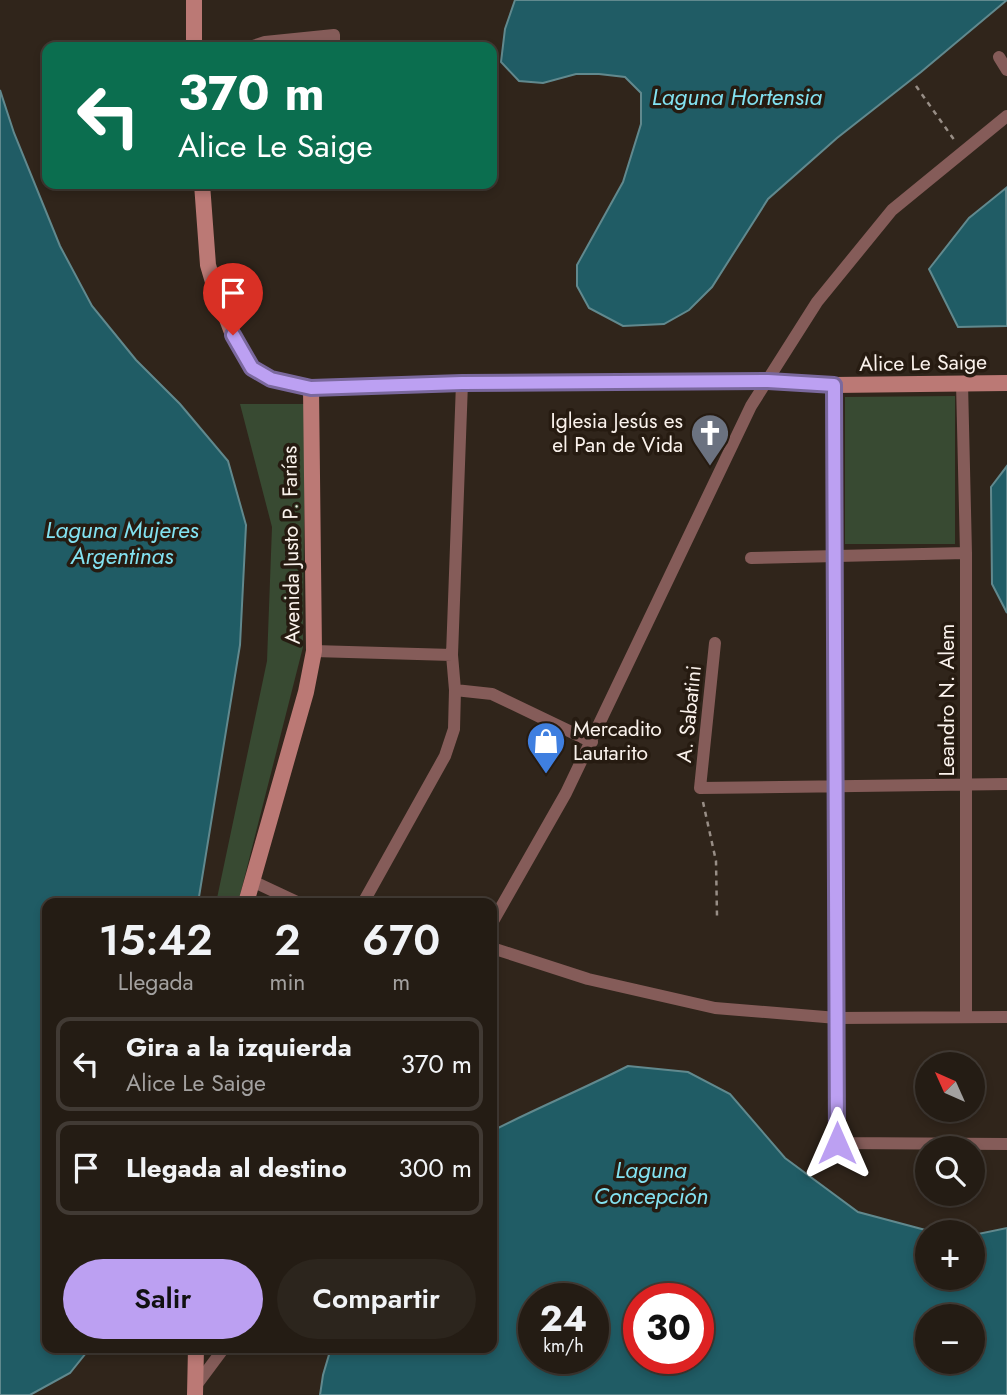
<!DOCTYPE html>
<html lang="es">
<meta charset="utf-8">
<style>
:root{--surface:#241c14;--page:#2c251d;--text:#f1f3f6;--muted:#a3a1a0;--line:#413a34;--accent:#bca0f2}
body{margin:0;font-family:Jost,sans-serif;background:var(--page);color:var(--text);height:100vh;display:flex;flex-direction:column;font-size:26px;white-space:nowrap}
*{box-sizing:border-box;margin:0}
p{font-size:23px;color:var(--muted)}
.icon{flex:none;width:38px;height:38px;fill:none;stroke:currentColor;stroke-width:2;stroke-linecap:round;stroke-linejoin:round}
.map{position:relative;flex:1;overflow:hidden}
.sheet{position:absolute;left:42px;top:898px;width:455px;height:455px;display:flex;flex-direction:column;background:var(--surface);border-radius:14px;box-shadow:0 4px 10px #0003,0 0 0 2px var(--line)}
.sheet>*{flex:none}
.banner{position:absolute;left:42px;top:42px;width:455px;height:147px;border-radius:14px;box-shadow:0 4px 10px #0003,0 0 0 2px var(--line);background:#0b6e4f;color:#fff;overflow:hidden}
.needle{width:46px;rotate:315deg}
.controls{position:absolute;left:915px;top:1052px;display:grid;gap:14px}
.controls a{display:grid;place-items:center;width:70px;height:70px;border-radius:50%;background:var(--surface);box-shadow:0 4px 10px #0003,0 0 0 2px var(--line);font-size:35px}
.speed{position:absolute;left:518px;top:1283px;display:flex;gap:14px;font-size:35px;font-weight:700;text-align:center}
.speed>*{display:grid;place-content:center;width:91px;height:91px;border-radius:50%;background:var(--surface);box-shadow:0 4px 10px #0003,0 0 0 2px var(--line);line-height:1}
.speed small{font-size:18px;font-weight:400}
.speed .limit{border:10px solid #d22;background:#fff;color:#111}
.pin{position:absolute;display:grid;place-items:center;width:60px;height:60px;color:#fff;margin:-72px -30px;border-radius:50% 50% 50% 0;rotate:-45deg;box-shadow:0 0 7px #0007}
.pin .icon{rotate:45deg}
.me{position:absolute;width:77px;margin:-38px;rotate:0deg;stroke-linejoin:round;filter:drop-shadow(0 0 5px #0008)}
.turn{display:flex;align-items:center;gap:24px;height:147px;padding:0 21px;font-size:32px}
.turn .icon{width:91px;height:91px;stroke-width:2.5}
.turn b{display:block;font-size:49px;line-height:60px}
.eta{display:flex;justify-content:space-evenly;align-items:center;height:119px;text-align:center}
.eta b{font-size:42px;font-weight:600;line-height:49px}
.cta{display:flex;gap:14px;margin-top:auto;padding:14px 21px}
.cta a{flex:1;height:80px;border-radius:42px;background:var(--accent);color:#111;font-size:28px;font-weight:600;line-height:80px;text-align:center}
.cta a+a{background:var(--page);color:var(--text)}
ul{padding:0;list-style:none}
li{display:flex;align-items:center;gap:21px;height:94px;margin:0 14px 10px;padding:0 7px;border:4px solid var(--line);border-radius:14px}
li div{flex:1}
li b{display:block;font-size:26px}
li em{font-style:normal}
.map>svg:first-child{display:block}
.green{fill:#384a32}
.water{fill:#205c65;stroke:#61898e;stroke-width:2;fill-rule:evenodd}
.lines{fill:none;stroke-linecap:round;stroke-linejoin:round}
.path{stroke:#988e86;stroke-width:2.5;stroke-dasharray:5 5;stroke-linecap:butt}
.street{stroke:#855c59;stroke-width:12}
.secondary{stroke:#bb7975;stroke-width:16}
.route-casing{stroke:#7a689d;stroke-width:18}
.route{stroke:#bca0f2;stroke-width:12}
.labels{text-anchor:middle;stroke-width:7;stroke-linejoin:round;paint-order:stroke}
.street-label{font-size:21px;fill:#faf2ec;stroke:#261b11}
.poi-label{font-size:21px;fill:#faf2ec;stroke:#261b11;text-anchor:end}
.water-label{font-size:23px;font-style:italic;fill:#83e2f1;stroke:#261b11}
</style>
<div class="map">
<svg width="1007" height="1395" viewBox="0 0 1007 1395">
<rect width="100%" height="100%" fill="#30251b"/>
<path class="green" d="M955,396v148h-110v-147z
M240,404h65l-2,243 -65,256h-22l51,-242 5,-134z"/>
<path class="water" d="M515,0h492l-86,72 -84,66 -69,61 -56,88 -23,23 -25,14 -41,2 -34,-18 -12,-22v-21l46,-83 18,-58v-31l-16,-16 -26,-3h-23l-33,9 -24,-2 -18,-19 4,-33z
M0,90l14,43 46,113 32,60 44,54 44,44 48,57 18,64 -6,120 -42,258h-151v445h43l-20,25 -40,22h-30z
M1006,188l1,138 -49,1 -29,-58 40,-51z
M1007,466v147l-15,-29 -1,-97z
M628,1066l60,6 42,22 55,64 73,54 75,20h-5v46h45v-43l34,-7v167h-687l3,-20 8,-27h161v-217c45,-23 91,-42 136,-65zM593,1298v60h-59v-60zM639,1298h59v60h-59zM928,1316h45v46h-45z"/>
<g class="lines">
<path class="path" d="M916,86l39,55
M703,802l13,59 1,55"/>
<path class="street" d="M250,47l15,-5 69,-7v12
M999,57l8,13
M962,383l4,170v464
M834,385l3,758 170,1
M751,558l215,-5
M715,643l-15,145 307,-4
M314,651l138,4
M455,690l37,4 100,48
M252,881l47,22
M363,903l82,-147 9,-27 1,-39 -3,-35 10,-272
M492,923l74,-130 185,-387 66,-104 75,-92 115,-94
M492,948l96,31 127,29 122,10 170,-1
M195,1387l29,-39"/>
<path class="secondary" d="M194,0v47
M202,184l6,81 5,17 20,53 19,33 19,11 40,9 151,-5 306,-2 66,4 173,-2
M246,903l60,-211 8,-41 -3,-263
M195,1395l1,-47"/>
</g>
<g class="lines">
<g class="route-casing">
<path id="route" d="M233,335l19,33 19,11 40,9 151,-5 306,-2 66,4 3,758"/>
</g>
<use href="#route" class="route"/>
</g>
<defs>
<g id="church-pin" transform="scale(2.0125)"><path d="M0 17L-7.5 6A9.5 9.5 0 1 1 7.5 6Z" fill="#6b7280" stroke="#261b11"/><path d="M-1.2-6h2.4v3.5h3.3v2.4h-3.3V6h-2.4V-.1h-3.3v-2.4h3.3Z" fill="#fff"/></g>
<g id="shop-pin" transform="scale(2.0125)"><path d="M0 17L-7.5 6A9.5 9.5 0 1 1 7.5 6Z" fill="#3f7fe0" stroke="#261b11"/><path d="M-5-2.5h2.3a2.7 3.5 0 0 1 5.4 0H5L5.5 6h-11ZM-1.5-2.5h3a1.5 2.3 0 0 0-3 0Z" fill="#fff"/></g>
</defs>
<g fill-rule="evenodd">
<use href="#church-pin" x="710" y="433"/>
<use href="#shop-pin" x="546" y="741"/>
</g>
<g class="labels">
<g class="street-label">
<text transform="translate(923 363) rotate(-1)" y="7">Alice Le Saige</text>
<text transform="translate(291 545) rotate(-91)" y="7">Avenida Justo P. Farías</text>
<text transform="translate(947 700) rotate(-90)" y="7">Leandro N. Alem</text>
<text transform="translate(689 714) rotate(-84)" y="7">A. Sabatini</text>
</g>
<g class="poi-label">
<text x="683" y="428">Iglesia Jesús es<tspan x="683" dy="24">el Pan de Vida</tspan></text>
<text x="573" y="736" text-anchor="start">Mercadito<tspan x="573" dy="24">Lautarito</tspan></text>
</g>
<g class="water-label">
<text x="737" y="105">Laguna Hortensia</text>
<text x="122" y="538">Laguna Mujeres<tspan x="122" dy="26">Argentinas</tspan></text>
<text x="651" y="1178">Laguna<tspan x="651" dy="26">Concepción</tspan></text>
</g>
</g>
</svg>
<div class="controls">
<a><svg class="needle" viewBox="-14 -14 28 28"><path d="M0-13l5 13h-10z" fill="#e53935"/><path d="M0 13l5-13h-10z" fill="#a3a1a0"/></svg></a>
<a><svg class="icon" aria-label="search" viewBox="0 0 24 24"><circle cx="10" cy="10" r="6"/><path d="M15 15l6 6"/></svg></a>
<a>+</a>
<a>−</a>
</div>
<div class="speed"><div>24<small>km/h</small></div><div class="limit">30</div></div>
<div class="pin" style="left:233px;top:335px;background:#d93025"><svg class="icon" aria-label="arrive" viewBox="0 0 24 24"><path d="M6 21V4h12l-3 4 3 4H6"/></svg></div>
<svg class="me" style="left:837px;top:1143px" viewBox="-20 -20 40 40"><path d="M0-17L14 15 0 8-14 15z" fill="#bca0f2" stroke="#fff" stroke-width="4"/></svg>
<div class="banner">
<div class="turn"><svg class="icon" aria-label="left" viewBox="0 0 24 24"><path d="M17 20v-9H6M10 6l-5 5 5 5"/></svg><div><b>370 m</b>Alice Le Saige</div></div>
</div>
<section class="sheet">
<div class="eta">
<div><b>15:42</b><p>Llegada</p></div>
<div><b>2</b><p>min</p></div>
<div><b>670</b><p>m</p></div>
</div>
<ul>
<li><svg class="icon" aria-label="left" viewBox="0 0 24 24"><path d="M17 20v-9H6M10 6l-5 5 5 5"/></svg><div><b>Gira a la izquierda</b><p>Alice Le Saige</p></div><em>370 m</em></li>
<li><svg class="icon" aria-label="arrive" viewBox="0 0 24 24"><path d="M6 21V4h12l-3 4 3 4H6"/></svg><div><b>Llegada al destino</b></div><em>300 m</em></li>
</ul>
<div class="cta"><a>Salir</a><a>Compartir</a></div>
</section>
</div>
